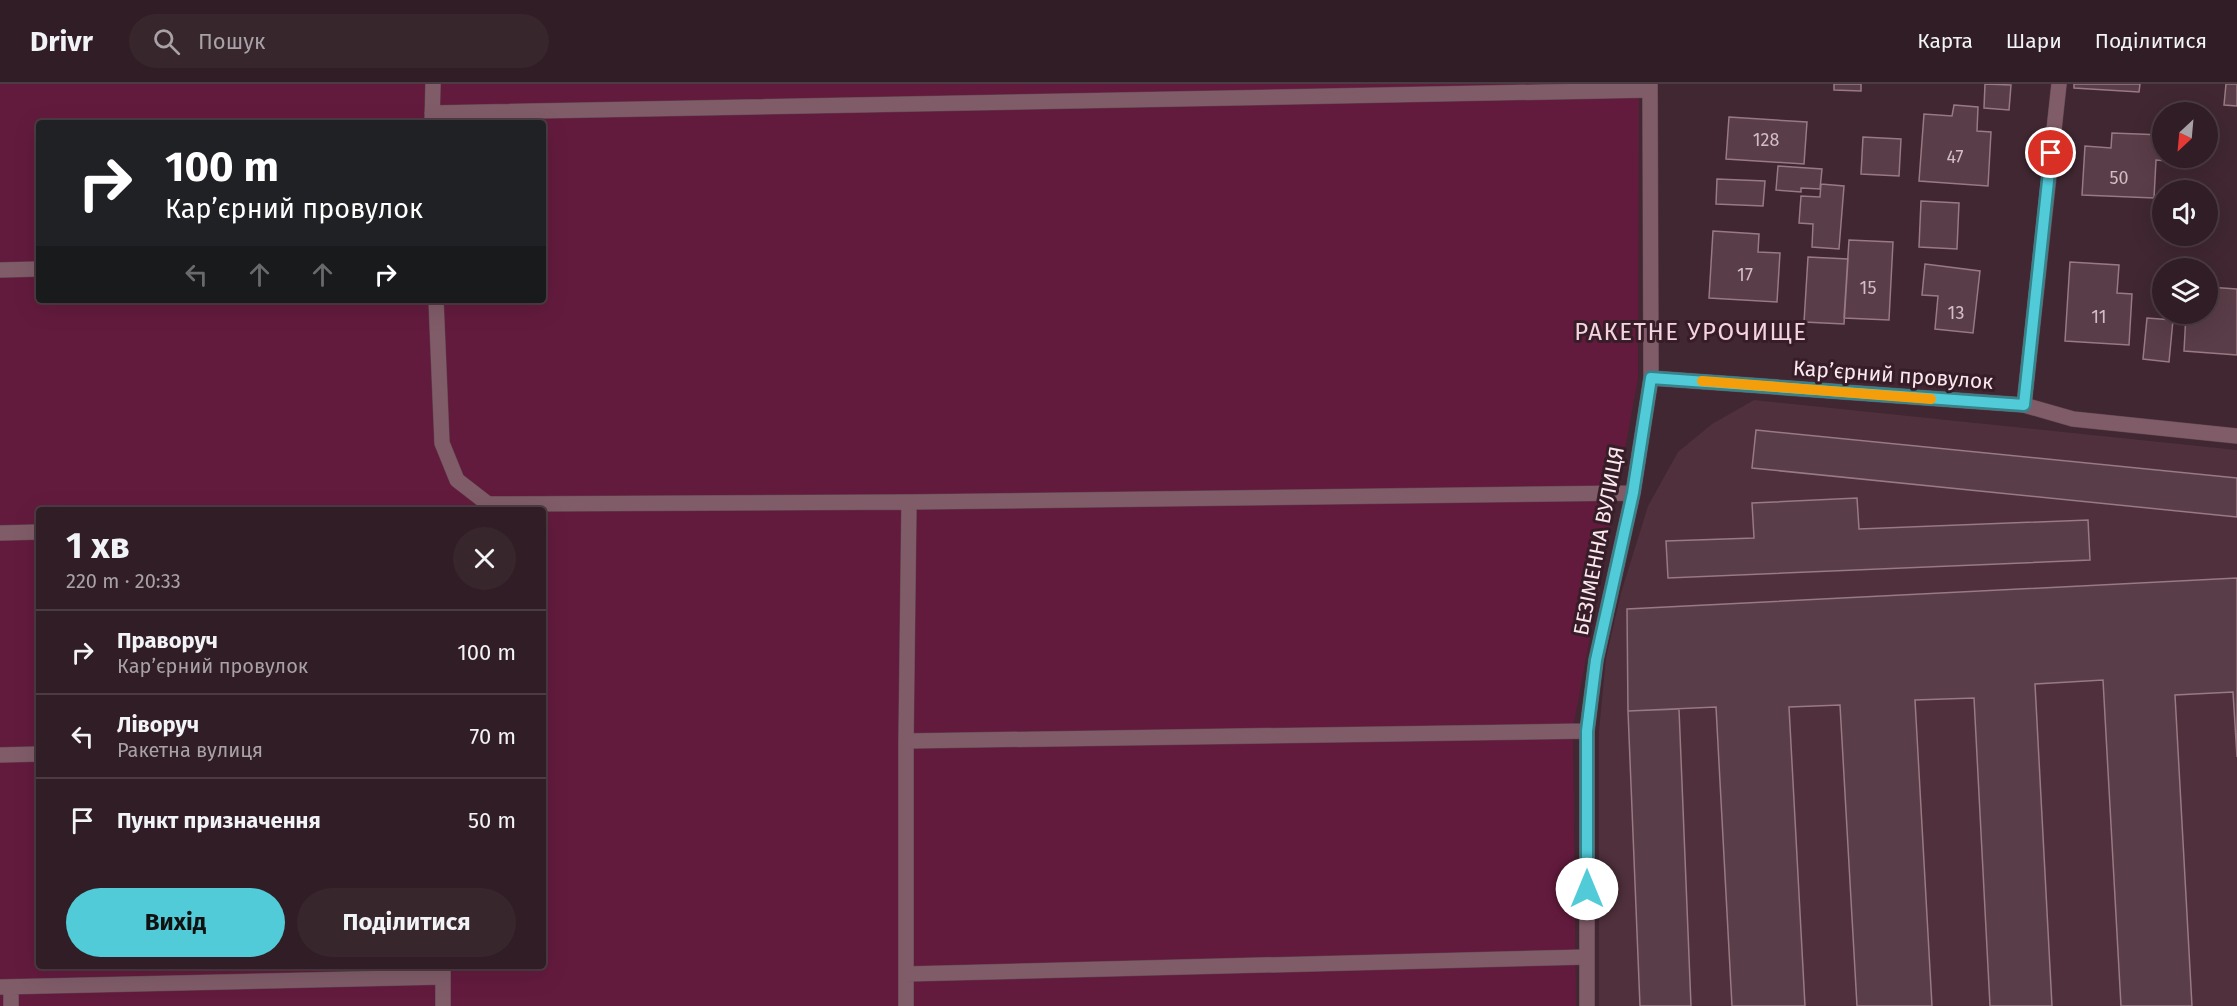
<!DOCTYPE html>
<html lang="uk">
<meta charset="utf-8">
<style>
:root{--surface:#301d25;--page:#38262d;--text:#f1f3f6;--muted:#a8a2a7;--line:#4b3b42;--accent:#52cbd8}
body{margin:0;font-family:"Fira Sans",sans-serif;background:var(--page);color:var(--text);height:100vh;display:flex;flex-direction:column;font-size:22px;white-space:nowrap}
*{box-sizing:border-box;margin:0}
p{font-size:20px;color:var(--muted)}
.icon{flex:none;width:33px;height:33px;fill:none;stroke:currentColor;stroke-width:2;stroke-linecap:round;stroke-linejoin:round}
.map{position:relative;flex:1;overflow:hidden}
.panel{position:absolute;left:36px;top:423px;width:510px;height:462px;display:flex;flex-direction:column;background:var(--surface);border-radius:6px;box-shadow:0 6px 24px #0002,0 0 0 2px var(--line)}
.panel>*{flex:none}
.guide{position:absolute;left:36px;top:36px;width:510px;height:183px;border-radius:6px;box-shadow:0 6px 24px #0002,0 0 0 2px var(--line);background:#202124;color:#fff;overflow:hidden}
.needle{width:39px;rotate:206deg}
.tools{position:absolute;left:2152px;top:18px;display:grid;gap:12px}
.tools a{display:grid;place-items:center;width:66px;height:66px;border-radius:50%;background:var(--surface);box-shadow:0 6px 24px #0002,0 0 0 2px var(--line);font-size:30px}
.pin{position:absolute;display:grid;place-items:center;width:51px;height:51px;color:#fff;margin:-26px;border:3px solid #fff;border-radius:50%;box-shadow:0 2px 6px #0007}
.me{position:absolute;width:66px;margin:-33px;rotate:0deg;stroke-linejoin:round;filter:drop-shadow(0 0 4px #0008)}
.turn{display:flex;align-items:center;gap:21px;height:126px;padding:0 30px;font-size:27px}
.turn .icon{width:78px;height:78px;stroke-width:2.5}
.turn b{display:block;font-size:42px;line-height:51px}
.lanes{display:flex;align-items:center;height:57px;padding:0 30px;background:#0003;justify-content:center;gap:30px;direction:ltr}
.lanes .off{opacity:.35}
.round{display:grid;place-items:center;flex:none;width:63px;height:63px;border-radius:32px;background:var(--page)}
.summary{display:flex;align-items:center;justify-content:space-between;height:102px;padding:0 30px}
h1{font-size:36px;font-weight:700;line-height:45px}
.button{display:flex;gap:12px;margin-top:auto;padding:12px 30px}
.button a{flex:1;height:69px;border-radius:36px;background:var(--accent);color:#111;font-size:24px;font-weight:700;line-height:69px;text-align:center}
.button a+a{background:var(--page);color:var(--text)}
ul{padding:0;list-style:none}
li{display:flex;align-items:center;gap:18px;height:84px;padding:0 30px;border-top:2px solid var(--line)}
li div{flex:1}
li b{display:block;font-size:22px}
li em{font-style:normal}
header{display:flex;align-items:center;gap:36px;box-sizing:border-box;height:84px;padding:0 30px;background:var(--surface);border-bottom:2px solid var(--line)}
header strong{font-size:28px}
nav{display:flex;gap:33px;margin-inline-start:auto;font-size:21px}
.search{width:420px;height:54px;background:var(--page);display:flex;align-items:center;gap:15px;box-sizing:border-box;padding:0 21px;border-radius:33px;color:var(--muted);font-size:22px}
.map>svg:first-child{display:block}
.built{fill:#4f303c}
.green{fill:#631b3d;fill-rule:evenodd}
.building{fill:#593d48;stroke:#987984;stroke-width:1.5}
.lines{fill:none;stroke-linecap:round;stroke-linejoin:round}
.minor-casing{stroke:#5e464f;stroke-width:16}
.minor{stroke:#805c69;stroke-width:15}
.route-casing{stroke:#35848c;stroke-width:15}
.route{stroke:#52cbd8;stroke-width:10}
.slow{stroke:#f59e0b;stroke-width:10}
.labels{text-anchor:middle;stroke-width:6;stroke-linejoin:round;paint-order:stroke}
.number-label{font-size:18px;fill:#d2bdc4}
.street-label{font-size:21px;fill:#fae8ee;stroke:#361d27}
.quarter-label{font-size:24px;letter-spacing:1.5px;fill:#f5d3df;stroke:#361d27}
</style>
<header>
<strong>Drivr</strong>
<div class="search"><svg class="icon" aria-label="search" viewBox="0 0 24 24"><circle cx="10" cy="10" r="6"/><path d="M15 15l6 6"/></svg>Пошук</div>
<nav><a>Карта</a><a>Шари</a><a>Поділитися</a></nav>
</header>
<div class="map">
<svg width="2237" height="922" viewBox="0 0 2237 922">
<rect width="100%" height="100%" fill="#402731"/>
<path class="built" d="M1754,316l483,50v556h-638v-275l7,-73 15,-65 27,-87 30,-54 34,-28z"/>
<path class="green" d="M0,0h1639l-1,295 -65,349 3,278h-1576zM39,39h504v177h-504zM39,426h504v456h-504z"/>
<path class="building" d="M1834,0h27v7l-27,-1z
M1985,0l26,1 -2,25 -25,-2z
M2074,0h66l-1,8 -65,-4z
M2226,0h11v22l-13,-1z
M1954,21l24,2 -1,24 14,1 -3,54 -69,-5 5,-67 28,2z
M1729,33l78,5 -3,42 -78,-5z
M2208,37l7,1 -2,32h-5z
M2112,49l51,2v23h4v3l-11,-1 -2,38 -72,-3 3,-49 26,2z
M1863,53l38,2 -2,37 -38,-2z
M1778,82l44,3 -2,20 -19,-1v4l-25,-2z
M1717,95l48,2 -2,25 -47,-2z
M1821,100l23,2 -5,63 -27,-2 1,-23 -14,-1 2,-27 19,1z
M1921,117l38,2 -2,46 -38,-2z
M1713,147l46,3 -1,18 22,1 -3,49 -68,-4z
M1849,156l44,2 -4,78 -45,-2z
M1808,173l40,2 -4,65 -40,-2z
M2070,178l49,3 -2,28 15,1 -3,51 -64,-4z
M1925,180l55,7 -7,62 -38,-4 3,-33 -16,-1z
M2208,203l29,2v66l-53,-4 2,-37h22z
M2147,234l26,2 -4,42 -26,-3z
M1756,346l481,48v39l-485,-49z
M1857,414l2,31 229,-9 2,40 -422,18 -2,-37 88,-3 -2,-35z
M2237,494v179l-4,-65 -58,3 17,311h-71l-18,-326 -68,4 17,322h-62l-16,-308 -59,2 17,306h-75l-17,-301 -51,2 16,299h-73l-16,-299 -88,4 -1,-102z
M1679,625l12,297h-51l-12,-295z"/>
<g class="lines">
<g class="minor-casing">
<path id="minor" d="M432,29l1218,-23
M432,39l1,-39
M0,186l39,-1
M436,216l6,143 15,37 31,24 -5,6
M1651,294l373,27 49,14 164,17
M2024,321l35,-321
M488,420l421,-2 724,-9
M0,449l39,-1
M906,657l681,-10
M0,671l39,-1
M443,882v40
M906,890l681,-17
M0,903l443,-10
M11,922v-19
M906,922v-265l3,-239
M1587,922v-275l9,-71 37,-167 18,-115 -1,-294"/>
</g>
<use href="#minor" class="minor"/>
</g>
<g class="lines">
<g class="route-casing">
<path id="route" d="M1587,805v-158l9,-71 37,-167 18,-115 373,27 27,-252"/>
</g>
<use href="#route" class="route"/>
<path class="slow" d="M1702,297l229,18"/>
</g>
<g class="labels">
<g class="number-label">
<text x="1766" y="62">128</text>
<text x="1955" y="79">47</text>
<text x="2119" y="100">50</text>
<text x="1745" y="197">17</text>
<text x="1868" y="210">15</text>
<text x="1956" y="235">13</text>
<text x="2099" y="239">11</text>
</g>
<g class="street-label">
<text transform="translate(1893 291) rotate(4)" y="7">Карʼєрний провулок</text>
<text transform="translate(1599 457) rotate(-79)" y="7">БЕЗІМЕННА ВУЛИЦЯ</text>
</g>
<g class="quarter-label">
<text x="1691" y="256">РАКЕТНЕ УРОЧИЩЕ</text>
</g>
</g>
</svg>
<div class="tools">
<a><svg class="needle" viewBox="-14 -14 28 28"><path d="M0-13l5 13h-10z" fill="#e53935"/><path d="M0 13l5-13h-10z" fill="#a8a2a7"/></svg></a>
<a><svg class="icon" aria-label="sound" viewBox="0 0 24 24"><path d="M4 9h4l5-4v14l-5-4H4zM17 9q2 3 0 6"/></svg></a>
<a><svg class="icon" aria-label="layers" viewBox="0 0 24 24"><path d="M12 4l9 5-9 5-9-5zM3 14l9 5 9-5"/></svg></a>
</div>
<div class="pin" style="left:2051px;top:69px;background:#d93025"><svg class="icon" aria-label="arrive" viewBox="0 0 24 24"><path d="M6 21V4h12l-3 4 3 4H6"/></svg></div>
<svg class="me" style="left:1587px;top:805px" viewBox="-20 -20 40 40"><circle r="19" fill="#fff"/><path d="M0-13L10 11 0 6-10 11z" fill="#52cbd8"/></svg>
<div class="guide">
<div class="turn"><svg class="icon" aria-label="right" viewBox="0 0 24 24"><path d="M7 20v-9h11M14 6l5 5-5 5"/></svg><div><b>100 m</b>Карʼєрний провулок</div></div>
<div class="lanes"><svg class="icon off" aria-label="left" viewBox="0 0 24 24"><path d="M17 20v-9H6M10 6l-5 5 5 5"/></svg><svg class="icon off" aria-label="ahead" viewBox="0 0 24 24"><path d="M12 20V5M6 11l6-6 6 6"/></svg><svg class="icon off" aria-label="ahead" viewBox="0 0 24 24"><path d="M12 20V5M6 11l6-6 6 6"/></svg><svg class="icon" aria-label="right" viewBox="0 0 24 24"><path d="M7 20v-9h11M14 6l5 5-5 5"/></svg></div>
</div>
<section class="panel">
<div class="summary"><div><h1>1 хв</h1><p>220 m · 20:33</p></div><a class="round"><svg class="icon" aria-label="close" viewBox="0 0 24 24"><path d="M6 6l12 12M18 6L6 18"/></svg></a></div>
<ul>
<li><svg class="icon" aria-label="right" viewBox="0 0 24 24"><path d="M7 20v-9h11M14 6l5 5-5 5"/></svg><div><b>Праворуч</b><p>Карʼєрний провулок</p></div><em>100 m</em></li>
<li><svg class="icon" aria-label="left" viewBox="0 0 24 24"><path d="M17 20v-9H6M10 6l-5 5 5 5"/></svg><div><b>Ліворуч</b><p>Ракетна вулиця</p></div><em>70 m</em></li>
<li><svg class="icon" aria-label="arrive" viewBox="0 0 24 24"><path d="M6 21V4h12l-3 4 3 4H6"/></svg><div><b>Пункт призначення</b></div><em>50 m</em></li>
</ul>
<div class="button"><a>Вихід</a><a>Поділитися</a></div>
</section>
</div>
